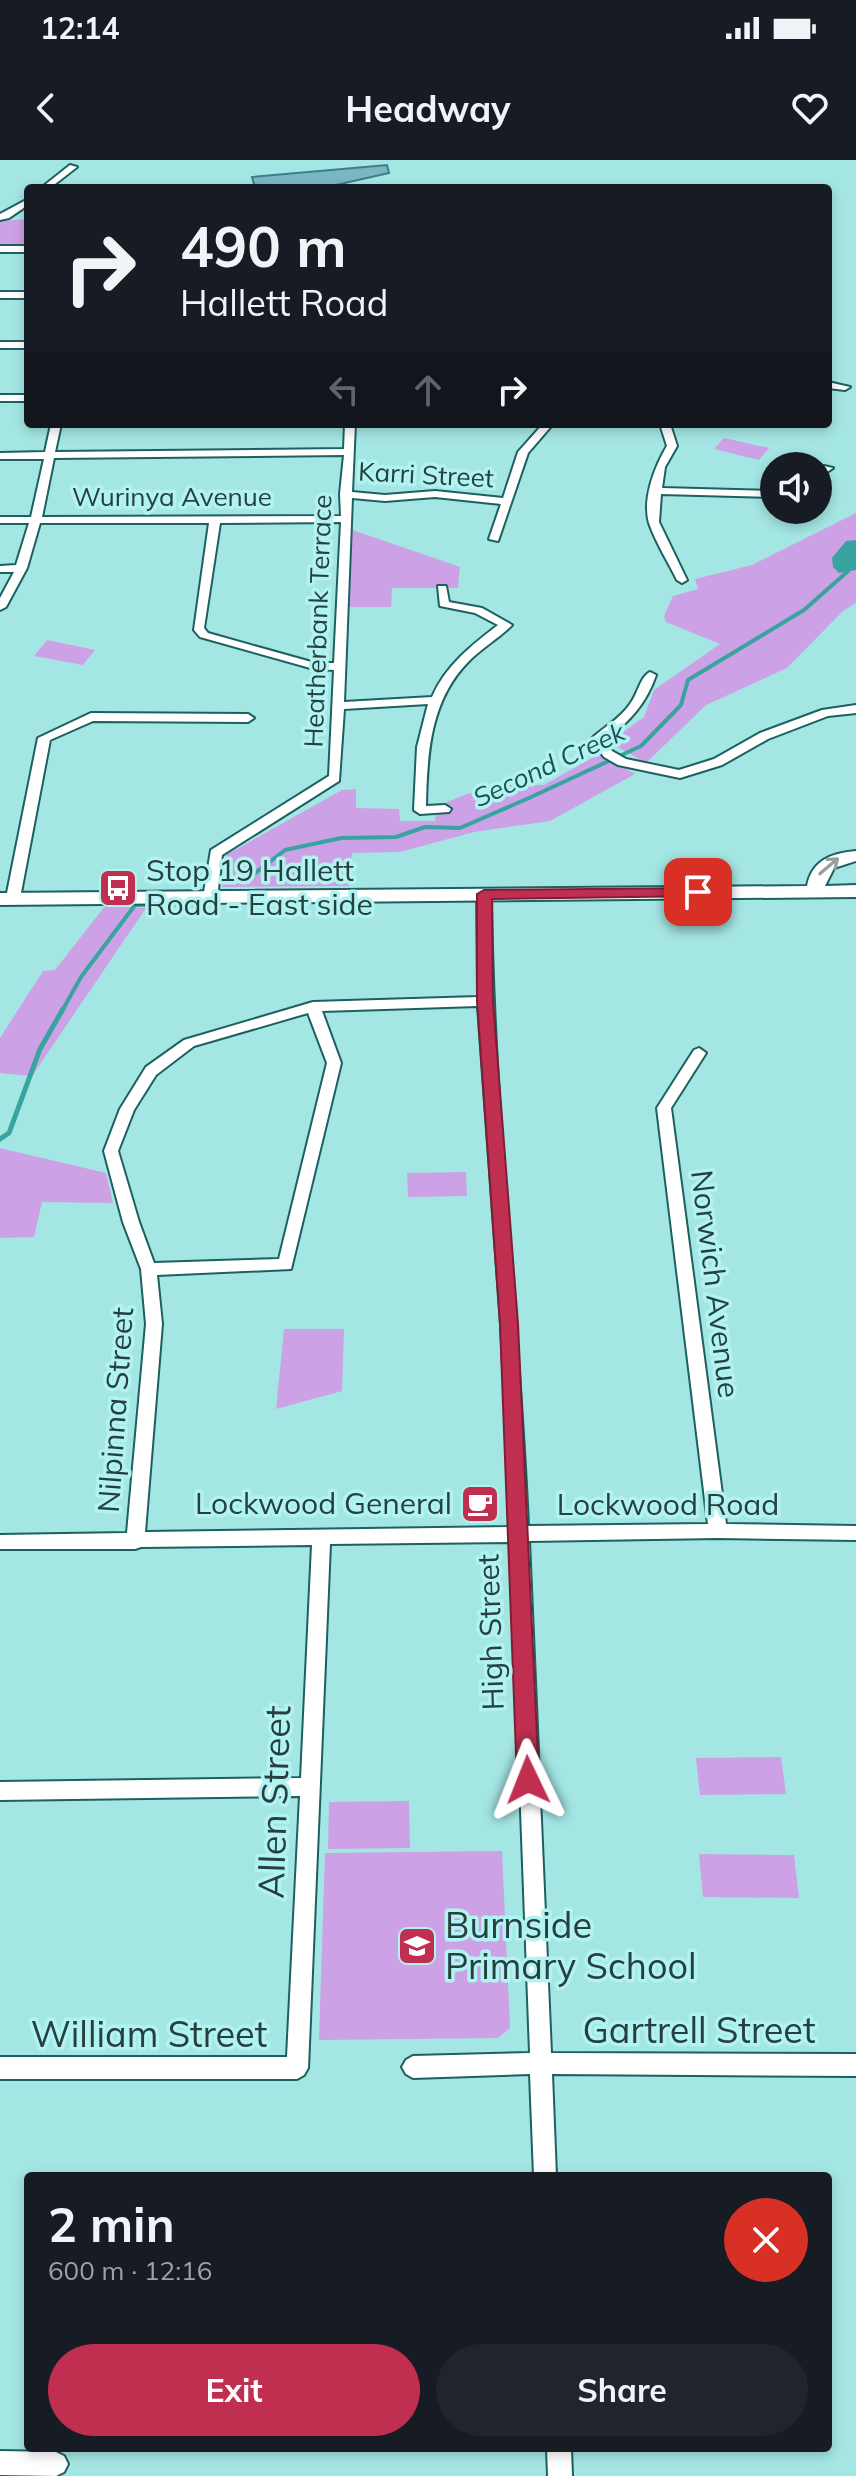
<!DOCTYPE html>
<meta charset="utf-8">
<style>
:root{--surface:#171b24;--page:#20242c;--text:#f1f3f6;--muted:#9ea1a6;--accent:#c02f50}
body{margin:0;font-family:Mulish,sans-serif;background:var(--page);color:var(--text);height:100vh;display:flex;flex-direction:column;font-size:30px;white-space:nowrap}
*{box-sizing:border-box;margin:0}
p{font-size:26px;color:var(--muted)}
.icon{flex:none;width:44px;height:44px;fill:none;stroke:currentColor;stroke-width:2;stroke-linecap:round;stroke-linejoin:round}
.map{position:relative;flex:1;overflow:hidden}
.details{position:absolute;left:24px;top:2012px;width:808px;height:280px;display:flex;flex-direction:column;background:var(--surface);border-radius:8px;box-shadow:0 4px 12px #0003}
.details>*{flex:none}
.banner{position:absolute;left:24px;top:24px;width:808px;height:244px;border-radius:8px;box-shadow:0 4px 12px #0003;background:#171b24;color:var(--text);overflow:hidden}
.fabs{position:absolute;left:760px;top:292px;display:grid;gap:16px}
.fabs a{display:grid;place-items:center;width:72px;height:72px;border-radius:50%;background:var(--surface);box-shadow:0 4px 12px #0003;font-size:40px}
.pin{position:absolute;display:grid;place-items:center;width:68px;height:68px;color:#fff;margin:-34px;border-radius:16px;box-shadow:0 4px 12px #0006}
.me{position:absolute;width:88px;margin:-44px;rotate:358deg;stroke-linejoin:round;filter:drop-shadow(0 0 6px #0008)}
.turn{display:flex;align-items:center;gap:28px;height:168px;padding:0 24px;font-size:36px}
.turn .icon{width:104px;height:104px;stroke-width:2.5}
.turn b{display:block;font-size:56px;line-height:68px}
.lanes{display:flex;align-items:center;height:76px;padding:0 24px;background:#0003;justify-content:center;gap:40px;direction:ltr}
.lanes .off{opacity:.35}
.round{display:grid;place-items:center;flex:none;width:84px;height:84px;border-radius:42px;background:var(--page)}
.summary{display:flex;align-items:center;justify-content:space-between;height:136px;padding:0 24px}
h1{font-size:48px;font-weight:700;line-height:60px}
.cta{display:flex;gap:16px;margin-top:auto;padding:16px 24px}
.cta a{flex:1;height:92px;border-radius:48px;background:var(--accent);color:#fff;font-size:32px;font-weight:700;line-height:92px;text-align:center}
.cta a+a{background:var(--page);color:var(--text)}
.status{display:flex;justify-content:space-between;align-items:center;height:56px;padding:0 40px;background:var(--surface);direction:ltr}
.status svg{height:22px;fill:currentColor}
header{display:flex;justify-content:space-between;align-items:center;height:104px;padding:0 24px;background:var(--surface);font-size:36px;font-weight:700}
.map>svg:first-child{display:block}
.green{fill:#cda1e6}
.water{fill:#39a3a0}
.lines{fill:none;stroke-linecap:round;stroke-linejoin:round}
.stream-far1{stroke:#39a3a0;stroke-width:4}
.stream{stroke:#39a3a0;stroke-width:5}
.building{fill:#7ab7c5;stroke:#407d8a;stroke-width:2}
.street-casing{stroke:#1c605f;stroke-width:4}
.secondary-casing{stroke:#1c605f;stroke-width:4}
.street{fill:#fff;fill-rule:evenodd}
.secondary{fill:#fff;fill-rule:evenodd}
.oneway{stroke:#92a09f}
.route{fill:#c02f50;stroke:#7d1f34;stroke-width:2}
.labels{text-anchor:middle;stroke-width:7;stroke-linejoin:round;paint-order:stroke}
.far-street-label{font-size:26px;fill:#25403f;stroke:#b1f3f1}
.far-water-label{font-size:26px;font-style:italic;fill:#195453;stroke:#b1f3f1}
.poi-label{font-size:30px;fill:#25403f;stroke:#b1f3f1;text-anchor:start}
.street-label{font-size:30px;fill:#25403f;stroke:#b1f3f1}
.near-street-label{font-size:36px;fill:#25403f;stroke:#b1f3f1}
.near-poi-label{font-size:36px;fill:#25403f;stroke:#b1f3f1;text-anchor:start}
</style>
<div class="status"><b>12:14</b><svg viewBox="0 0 49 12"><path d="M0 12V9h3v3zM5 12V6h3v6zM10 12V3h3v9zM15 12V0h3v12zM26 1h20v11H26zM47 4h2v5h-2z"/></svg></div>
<header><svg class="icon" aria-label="back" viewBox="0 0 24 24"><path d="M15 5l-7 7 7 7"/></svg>Headway<svg class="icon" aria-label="heart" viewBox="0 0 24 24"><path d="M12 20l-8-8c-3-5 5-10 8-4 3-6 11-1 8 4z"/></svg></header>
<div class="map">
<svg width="856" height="2316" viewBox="0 0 856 2316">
<rect width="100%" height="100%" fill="#a4e6e4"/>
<path class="green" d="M28,59v26h-28v-24z
M724,278l45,10 -10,12 -45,-11z
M856,353v90l-13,8 -56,57 -81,37 -60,58 -37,-21 35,-25 10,-27 66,-46 -54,-22 -2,-6 9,-20 25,-7 -3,-10 57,-14z
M344,367l116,40 -2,21h-66l-1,19h-48z
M47,480l48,10 -12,15 -49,-9z
M599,594l36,20 -85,47 -76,11 -74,20 -48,1 -3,33 -127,1 4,-32 116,-65 14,-1v19l43,1 1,12h35l2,-15 53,-21h54z
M105,746l41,2 -114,168 -32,-3v-35l43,-67 12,-1z
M0,988l106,25 7,30 -71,-1 -8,35 -34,1z
M466,1012l1,24 -59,1 -1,-24z
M284,1169h60l-2,62 -66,18z
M781,1597l5,37 -86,1 -4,-37z
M409,1641l1,47 -82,1 1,-47z
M502,1691l8,177 -12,10 -179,2 6,-187z
M699,1694l95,1 5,43 -96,-1z"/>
<path class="water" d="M856,380v30l-17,3 -6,-6 -1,-9 14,-17z"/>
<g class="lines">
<path class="stream-far1" d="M249,718l36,-28 56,-12 55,-1 29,-10 35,1 69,-30 112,-52 40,-41 7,-25 116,-70 52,-46
M62,851l19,-34 54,-72 62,-1"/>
<path class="stream" d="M0,979l9,-6 31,-84 23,-40"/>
</g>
<path class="building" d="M387,5l2,8 -53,12 -81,3 -3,-11z"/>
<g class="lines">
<g class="street-casing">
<path id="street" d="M70,5l7,2 -27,21h-9z
M28,39v6l-19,13 -9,2v-6z
M0,86h28v6h-28z
M0,132h28v6h-28z
M0,182h28v6h-28z
M828,222l22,5 -5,3 -17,-2z
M0,235h28v6h-28z
M51,264h10l-6,28 289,-3 1,-25h10l-3,68 33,3 50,-4 68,7 15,-46 25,-28h10l-25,29 -30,88 -9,-2 12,-35 -66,-7 -50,4 -33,-3 -8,204 88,-5c14,-32 40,-52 66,-72l-23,-12 -35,-7 -2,-20h8l3,16 33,6 30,17c-13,13 -30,23 -43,36 -39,39 -42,93 -43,145l19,-1 6,4 -2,3 -29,2 -6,-4 3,-63 11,-43 -84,5 -5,72 -117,74 -5,43 -7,4 -5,-1 -2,-3 8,-48 118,-74 5,-106 -20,-1 -114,-32 -6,-7 15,-107h-169l-13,45 -21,39 -6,3v-12l14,-26h-14v-6l16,-1 13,-42h-29v-6h31l13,-58h-44v-6l45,-1zM344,295l-4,39 1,22 -299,1 12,-59zM341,362l-7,141h-19l-107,-30 -4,-5 16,-105z
M660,264h10l7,22 -12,21 -3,21 112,3v6l-113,-3 -2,28 28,58 -5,3 -5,-3c-9,-18 -21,-37 -28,-57 -7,-24 6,-57 18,-77z
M824,306l9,2 -15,10v-8z
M650,512l6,3c-10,29 -27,48 -52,65l8,11 14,8 53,11 35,-11 46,-26 62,-23 34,-5v8l-28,3 -60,23 -46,26 -42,13 -62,-13 -14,-8 -13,-18c13,-12 29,-20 39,-35 8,-10 10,-27 20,-32z
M91,553l157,1 6,4 -6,4 -155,-1 -43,19 -30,158 -7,4 -5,-1 -2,-3 32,-160z
M484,730l7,4c2,211 28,421 37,632l180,-2 -51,-416 37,-58 5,-2 7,5 -35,55 55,416 130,2v14l-138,-2 -189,3 22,512 305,1v22l-304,-2 4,102h-22l-4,-102 -117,4 -7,-4 -4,-7 4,-7 7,-4 117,-3 -19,-511 -181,2 -22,524 -4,7 -7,4h-297v-22h287l13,-261 -300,4v-18l301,-4 11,-233 -171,2 -6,2h-135v-14l127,-2 19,-209 -5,-55 -18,-47 -19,-71 16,-42 26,-42 38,-27 129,-38 165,-5 -1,-103zM478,846l23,318 10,203 -366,5 17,-208 -5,-49 134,-6 50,-206 -19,-52zM308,853l19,50 -48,196 -125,4 -15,-41 -21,-71 16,-41 22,-35 38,-29z
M547,2288h24l1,28h-24z
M0,2291l56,1 8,4 4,8 -4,8 -8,4 -56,-1z"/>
</g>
<g class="secondary-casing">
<path id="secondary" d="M856,691v10l-22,7 -9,18 31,-1v12l-856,8v-12l807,-7c5,-26 25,-33 49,-35z"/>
</g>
<use href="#street" class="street"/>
<use href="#secondary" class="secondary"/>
</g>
<defs><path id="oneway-shaft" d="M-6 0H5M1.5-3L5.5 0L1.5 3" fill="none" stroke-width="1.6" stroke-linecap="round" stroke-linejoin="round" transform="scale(2)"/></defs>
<use class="oneway" href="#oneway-shaft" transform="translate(829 706) rotate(-40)"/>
<path class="route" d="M698,728l8,4 -3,4 -211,3 1,102 25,323 21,456 -3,7 -8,3 -7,-3 -4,-7 -17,-456 -23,-323v-107l7,-4z"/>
<defs>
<g id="bus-square" transform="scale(2)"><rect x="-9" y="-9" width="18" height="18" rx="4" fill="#c02f50" stroke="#b1f3f1"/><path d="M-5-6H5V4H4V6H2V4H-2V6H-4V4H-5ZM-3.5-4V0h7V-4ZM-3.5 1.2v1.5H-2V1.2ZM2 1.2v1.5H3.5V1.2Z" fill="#fff"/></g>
<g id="cafe-square" transform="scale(2)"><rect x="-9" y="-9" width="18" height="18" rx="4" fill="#c02f50" stroke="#b1f3f1"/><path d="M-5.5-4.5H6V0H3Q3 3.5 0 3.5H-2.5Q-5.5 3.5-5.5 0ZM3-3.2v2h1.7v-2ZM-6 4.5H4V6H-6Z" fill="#fff"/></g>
<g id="school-square" transform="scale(2)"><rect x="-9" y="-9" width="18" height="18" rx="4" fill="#c02f50" stroke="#b1f3f1"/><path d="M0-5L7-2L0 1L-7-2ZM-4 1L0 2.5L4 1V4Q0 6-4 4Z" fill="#fff"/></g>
</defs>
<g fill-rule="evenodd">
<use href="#bus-square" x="118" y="728"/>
<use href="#cafe-square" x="480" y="1344"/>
<use href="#school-square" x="417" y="1786"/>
</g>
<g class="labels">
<g class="far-street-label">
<text transform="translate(426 315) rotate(3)" y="9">Karri Street</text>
<text x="172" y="346">Wurinya Avenue</text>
<text transform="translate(318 461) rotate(-88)" y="9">Heatherbank Terrace</text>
</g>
<g class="far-water-label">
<text transform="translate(549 605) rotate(-25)" y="9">Second Creek</text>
</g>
<g class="poi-label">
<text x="146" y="721">Stop 19 Hallett<tspan x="146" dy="34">Road - East side</tspan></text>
<text x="452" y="1354" text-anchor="end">Lockwood General</text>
</g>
<g class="street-label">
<text transform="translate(715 1124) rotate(83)" y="10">Norwich Avenue</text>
<text transform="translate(116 1250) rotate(-86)" y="10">Nilpinna Street</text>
<text x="668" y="1355">Lockwood Road</text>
<text transform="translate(491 1472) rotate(-92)" y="10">High Street</text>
</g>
<g class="near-street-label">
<text transform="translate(274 1642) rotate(-88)" y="13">Allen Street</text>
<text x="699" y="1883">Gartrell Street</text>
<text x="149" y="1887">William Street</text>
</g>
<g class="near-poi-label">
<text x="445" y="1778">Burnside<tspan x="445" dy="41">Primary School</tspan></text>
</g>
</g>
</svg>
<div class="fabs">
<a><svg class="icon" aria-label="sound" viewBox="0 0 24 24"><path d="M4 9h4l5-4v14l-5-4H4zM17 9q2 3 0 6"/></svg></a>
</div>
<div class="pin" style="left:698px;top:732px;background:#d93025"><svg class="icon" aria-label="arrive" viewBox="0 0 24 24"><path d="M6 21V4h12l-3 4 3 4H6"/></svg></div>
<svg class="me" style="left:528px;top:1620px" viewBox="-20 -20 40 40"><path d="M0-17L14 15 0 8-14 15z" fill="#c02f50" stroke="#fff" stroke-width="4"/></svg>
<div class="banner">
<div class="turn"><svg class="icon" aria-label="right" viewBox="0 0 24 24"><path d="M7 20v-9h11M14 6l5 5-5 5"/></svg><div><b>490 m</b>Hallett Road</div></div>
<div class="lanes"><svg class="icon off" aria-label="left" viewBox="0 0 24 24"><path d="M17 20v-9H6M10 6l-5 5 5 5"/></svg><svg class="icon off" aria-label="ahead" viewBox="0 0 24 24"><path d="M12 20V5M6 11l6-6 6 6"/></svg><svg class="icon" aria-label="right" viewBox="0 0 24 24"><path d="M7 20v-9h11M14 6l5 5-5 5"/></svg></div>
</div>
<section class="details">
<div class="summary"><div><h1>2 min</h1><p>600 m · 12:16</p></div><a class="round" style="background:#d93025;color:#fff"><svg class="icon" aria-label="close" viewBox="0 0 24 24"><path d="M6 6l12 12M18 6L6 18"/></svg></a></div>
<div class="cta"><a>Exit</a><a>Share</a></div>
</section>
</div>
